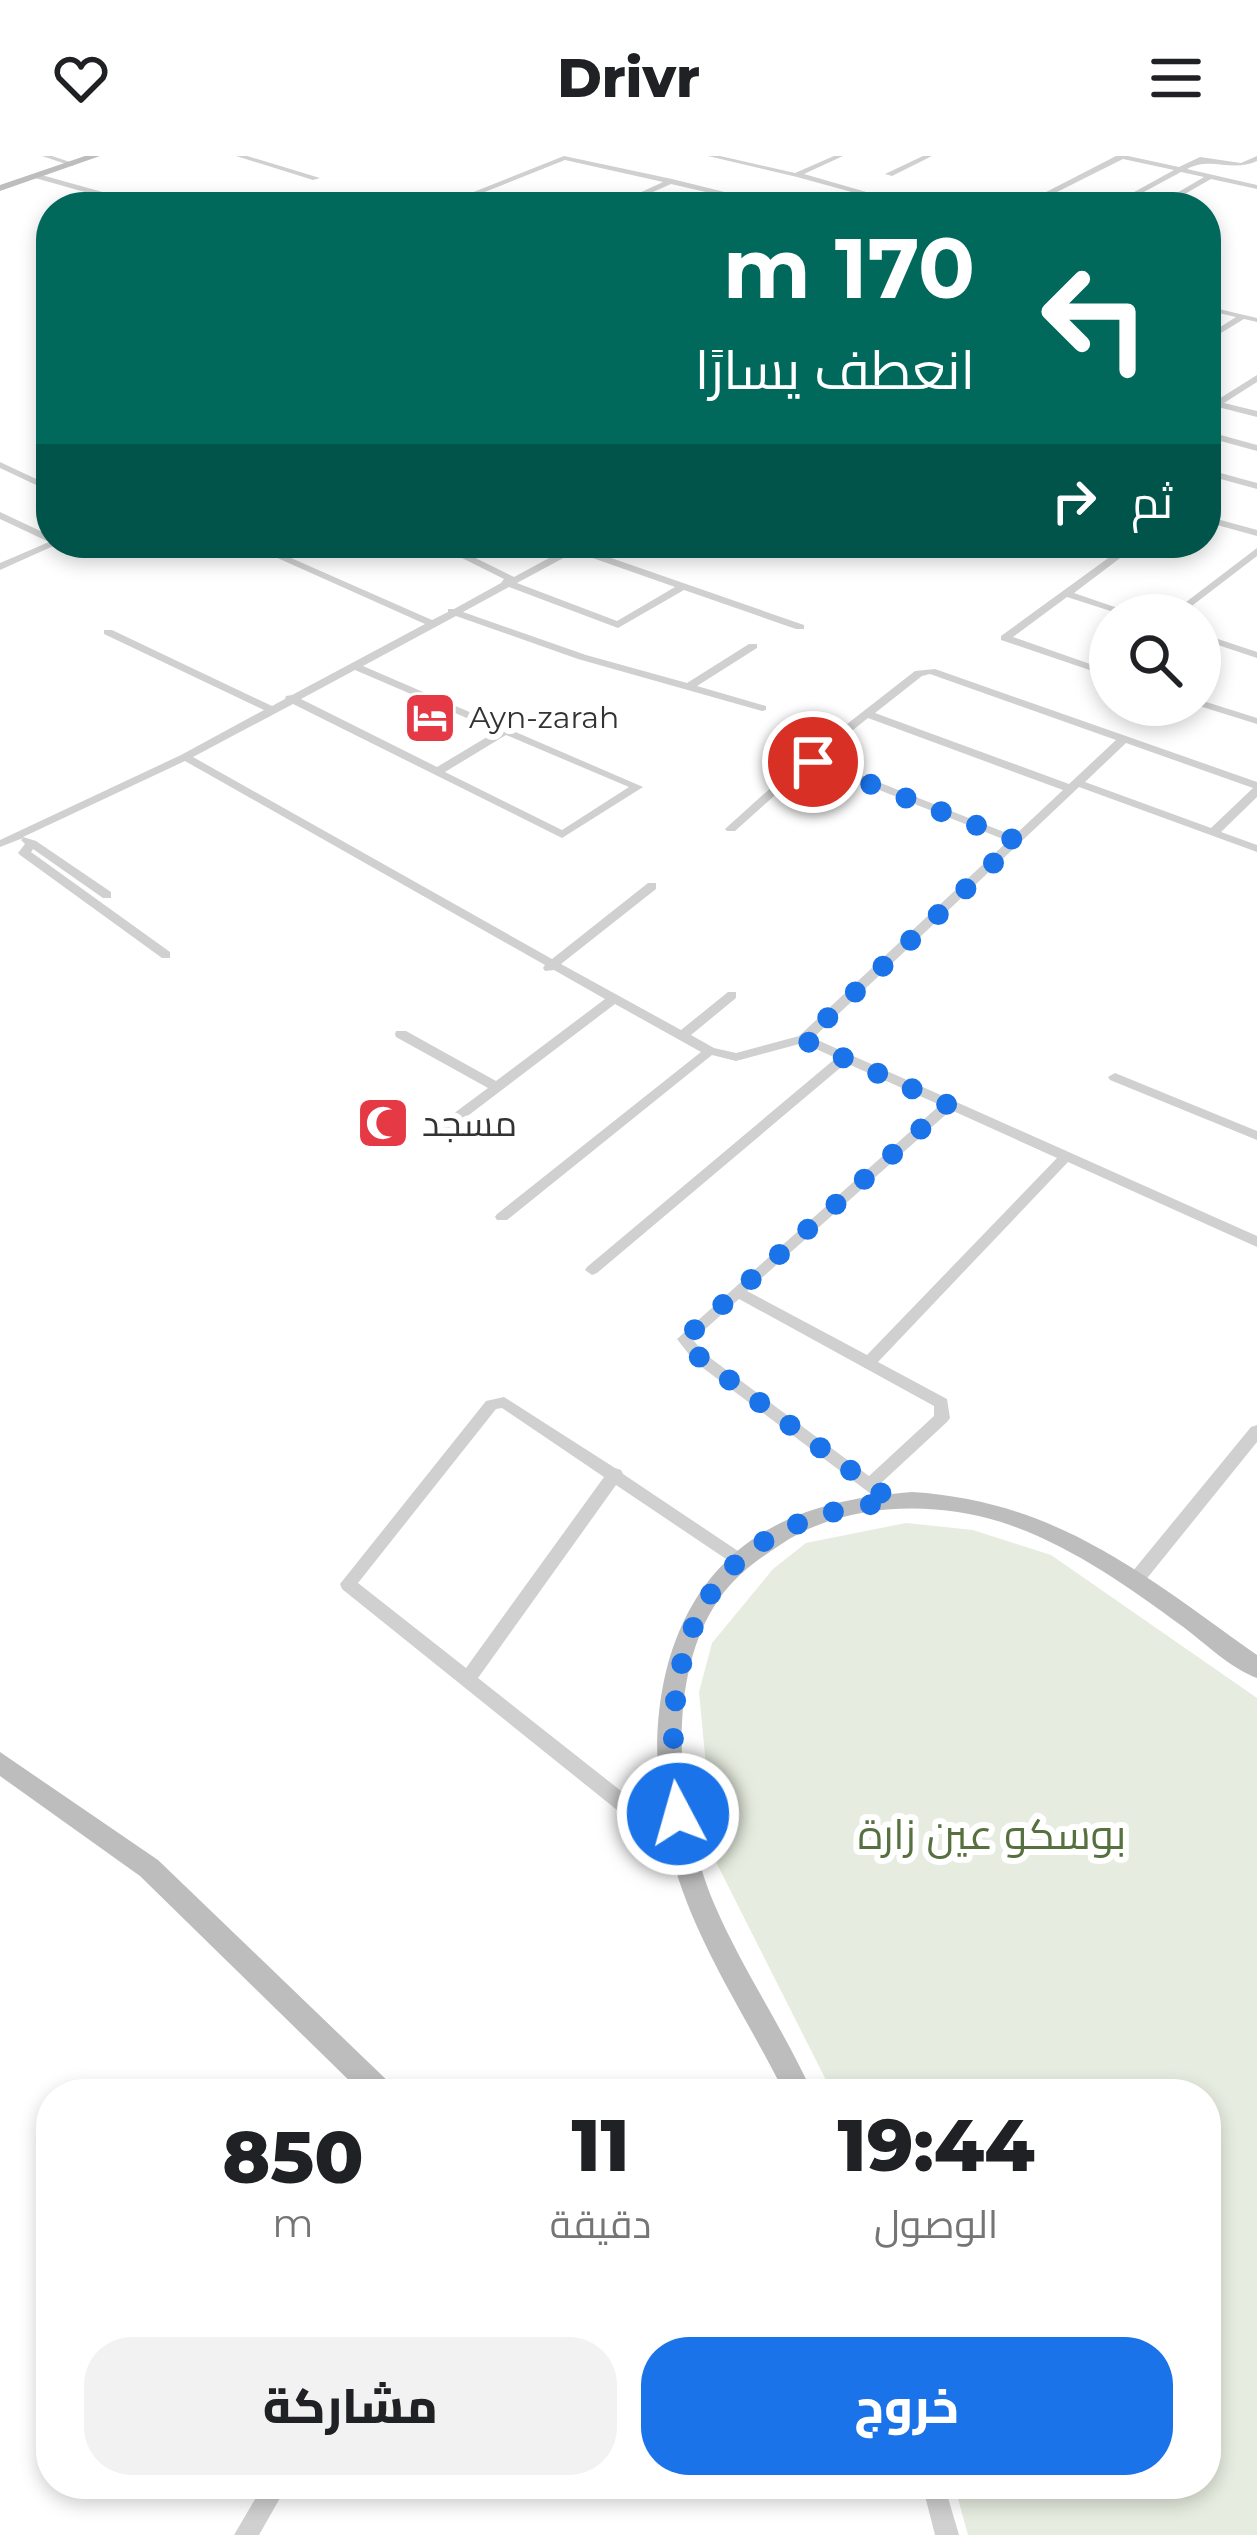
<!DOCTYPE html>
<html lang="ar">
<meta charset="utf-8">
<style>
:root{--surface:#fff;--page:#f2f2f2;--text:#202124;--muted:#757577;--accent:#1a73e8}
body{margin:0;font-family:Montserrat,Cairo,sans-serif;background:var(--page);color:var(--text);direction:rtl;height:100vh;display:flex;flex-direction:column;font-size:45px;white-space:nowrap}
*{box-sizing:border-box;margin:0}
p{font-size:39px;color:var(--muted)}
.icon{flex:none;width:66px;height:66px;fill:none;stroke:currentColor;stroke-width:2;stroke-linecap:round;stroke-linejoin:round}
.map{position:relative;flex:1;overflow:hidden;direction:ltr}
.panel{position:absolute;left:36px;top:1923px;width:1185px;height:420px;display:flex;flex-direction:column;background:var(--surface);border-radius:48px;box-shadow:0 6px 18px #0003;direction:rtl}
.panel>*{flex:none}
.banner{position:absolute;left:36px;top:36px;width:1185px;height:366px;border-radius:48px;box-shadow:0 6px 18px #0003;direction:rtl;background:#00695c;color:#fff;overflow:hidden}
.fabs{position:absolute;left:1089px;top:438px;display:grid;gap:24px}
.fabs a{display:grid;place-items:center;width:132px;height:132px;border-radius:50%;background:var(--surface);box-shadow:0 6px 18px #0003;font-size:60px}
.pin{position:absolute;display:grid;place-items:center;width:102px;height:102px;color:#fff;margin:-51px;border:6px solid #fff;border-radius:50%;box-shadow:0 3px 12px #0007}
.me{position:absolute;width:132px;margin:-66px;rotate:354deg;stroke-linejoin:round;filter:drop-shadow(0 0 9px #0008)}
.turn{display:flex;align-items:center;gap:42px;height:252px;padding:0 48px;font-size:54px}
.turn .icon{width:156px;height:156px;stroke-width:2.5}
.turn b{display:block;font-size:84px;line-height:102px}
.then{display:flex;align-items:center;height:114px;padding:0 48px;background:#0003;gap:24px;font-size:45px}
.eta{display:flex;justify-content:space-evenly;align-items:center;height:204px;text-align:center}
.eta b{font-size:72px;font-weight:800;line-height:84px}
.cta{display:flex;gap:24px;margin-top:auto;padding:24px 48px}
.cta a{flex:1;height:138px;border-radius:48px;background:var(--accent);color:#fff;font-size:48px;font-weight:800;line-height:138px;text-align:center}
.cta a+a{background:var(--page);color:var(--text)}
header{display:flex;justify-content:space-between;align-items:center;height:156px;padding:0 48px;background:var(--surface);font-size:54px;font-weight:800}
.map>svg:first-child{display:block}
.green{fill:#e6ecdf}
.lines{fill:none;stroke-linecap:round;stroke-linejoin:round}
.minor{fill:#d0d0d0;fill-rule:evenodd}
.secondary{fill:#bdbdbd;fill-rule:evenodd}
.route{stroke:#1a73e8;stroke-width:21;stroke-dasharray:0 37.8}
.labels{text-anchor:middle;stroke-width:12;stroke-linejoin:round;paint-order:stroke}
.far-poi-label{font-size:30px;fill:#333;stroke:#fff;text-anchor:start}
.poi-label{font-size:36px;fill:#333;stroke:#fff;text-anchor:start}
.near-park-label{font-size:42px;fill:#56703f;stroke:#fff}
</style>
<header><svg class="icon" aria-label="menu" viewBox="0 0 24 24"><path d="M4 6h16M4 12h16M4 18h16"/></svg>Drivr<svg class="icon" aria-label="heart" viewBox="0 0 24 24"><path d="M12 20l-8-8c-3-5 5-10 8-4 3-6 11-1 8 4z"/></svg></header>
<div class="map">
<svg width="1257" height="2379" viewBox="0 0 1257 2379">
<rect width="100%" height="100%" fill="#fff"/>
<path class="green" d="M906,1367l67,7 78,25 206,143v837h-289l-14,-51h252v-390h-373l-118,-234 -16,-168 13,-49 61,-74 33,-26z"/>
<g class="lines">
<path class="minor" d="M42,0h10l24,8 -4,2z
M236,0h11l73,22 -7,2z
M564,0l108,23 113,28h-14l-100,-23 -52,23h-10l54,-25 -98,-22 -118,47h-11z
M708,0h12l75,17 39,-17h9l-39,18 111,32 -9,1 -109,-30z
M923,0h9l-40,20 -7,-2z
M1116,0h12l51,11 21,-10 41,6 16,-7v5c-26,12 -45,-5 -70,8l70,16v4l-46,-10 -49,28h-9l51,-30 -23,-5 -65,35h-9l67,-37 -51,-11 -96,48h-10z
M38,18l111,31 1,2h-12l-103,-29z
M251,42l3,4 -14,5h-11z
M1206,150l51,12v4l-13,-3 -38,23v-6l30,-19 -30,-7z
M1257,219v7l-33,21 33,8v6l-39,-10 -12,7v-7z
M1206,275l51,14v6l-51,-14z
M0,306l51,24v6l-51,-24z
M1206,313l51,14v6l-51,-14z
M0,356l51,24v7h9l-60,27v-7l49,-21 -49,-23z
M1206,360l51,14v6l-51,-14z
M244,387h13l175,77 16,-8v-3h6l47,-26 3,-4 -72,-36h13l69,34 50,-27h24l216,75v4h-8l-112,-39 -66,38 -109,-41 -46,25 123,43 101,28 62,-39h8v4l-60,38 69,20v4l-4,1 -184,-52 -122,-43 -93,50 280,121 -81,51 -269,-134 -100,53 359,202 96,-76h8v6l-95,75 120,66 47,-38h8v6l-45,37 23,13 22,5 63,-17 209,-195 -197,-78 -76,68h-8l-2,-2 81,-73 109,-85 20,-2 322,113v15l-36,35 36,13v7l-178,-65 -266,251 444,198v11l-189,-85 -190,200 69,37 3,19 -3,4 -67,62 21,18 -2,4h-12l-192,-144 -18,-23 263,-234 -94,-42 -249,210 -5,2 -7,-5 2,-3 249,-209 -33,-15 -67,18 -24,-6 -205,165h-10l-2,-3 2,-3 204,-162 -86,-48 -179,136h-10l-2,-3 2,-3 62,-46 -92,-51 -1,-3 1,-3h10l90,50 109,-82 -51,-29 -9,1 -2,-3 2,-3 -360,-204 -162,76 13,4 75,51v6h-8l-70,-49 -2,3 139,100v6h-8l-142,-103 -2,-2 7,-9 -4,-4 2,-2 -23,9v-7l181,-85 83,-45 -160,-76v-4h8l160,76 13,-7 1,-3 6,-1 133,-71zM569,399l18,1 88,31 -58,34 -100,-38zM355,514l142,61 -60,36 -136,-68zM930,518l186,66 -47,44 -194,-71 47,-37zM868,562l195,72 -49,46 -196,-78zM506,579l123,52 -67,43 -117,-58zM1126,587l127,45 -42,40 -126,-46zM951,954l106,48 -190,197 -120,-64zM739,1143l195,107v10l-65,60 -164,-122 -12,-14z
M1129,387h11l-66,50 64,22h-15l-56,-18 -54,40 97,34v6l-109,-37v-4z
M1257,392v8l-77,59h-11z
M1200,477l57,19v6l-57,-19z
M1200,544l57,18v6l-61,-19h4z
M1115,917l142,58v9l-147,-60 -2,-3z
M504,1241l111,71 6,2 2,4 124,83 2,4 -2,4h-12l-119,-80 -138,193 209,165 2,6 -2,6 -7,2 -7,-2 -331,-266 -2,-5 146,-183zM502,1252l102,69 -138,191 -108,-85 138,-174z
M1257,1269v17l-117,145h-12l-2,-5 2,-5 123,-150z
M264,2328h24l-29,51h-25z
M922,2328h22l15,51h-24z"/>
<path class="secondary" d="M85,0h15l-100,35v-6z
M912,1336c145,9 232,83 345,163v23c-27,-10 -52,-35 -75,-52 -56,-41 -115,-83 -181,-104 -69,-22 -160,-19 -221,23 -23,15 -45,31 -61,54 -57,81 -41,223 -3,309 28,64 68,122 97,186h-28c-36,-73 -85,-144 -109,-223 -37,-118 -26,-277 95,-343 43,-24 92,-32 141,-36z
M0,1596l158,108 234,225 4,9h-33l-223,-218 -140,-100z"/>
</g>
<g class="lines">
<path class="route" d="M678,1658c-21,-171 26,-295 215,-312l-193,-144 -16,-19 264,-234 -144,-65 213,-199 -204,-79"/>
</g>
<defs>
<g id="hotel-square" transform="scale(2.7)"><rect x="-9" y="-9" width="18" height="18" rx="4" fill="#e63946" stroke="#fff"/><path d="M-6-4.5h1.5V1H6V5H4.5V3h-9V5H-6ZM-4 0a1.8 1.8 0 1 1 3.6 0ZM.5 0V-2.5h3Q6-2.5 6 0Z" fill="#fff"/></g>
<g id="mosque-square" transform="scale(2.7)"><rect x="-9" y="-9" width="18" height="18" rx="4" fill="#e63946" stroke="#fff"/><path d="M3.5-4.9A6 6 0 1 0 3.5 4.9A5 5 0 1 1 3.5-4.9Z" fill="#fff"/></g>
</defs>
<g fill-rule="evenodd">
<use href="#hotel-square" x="430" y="562"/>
<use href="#mosque-square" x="383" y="967"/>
</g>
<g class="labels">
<g class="far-poi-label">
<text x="469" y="572">Ayn-zarah</text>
</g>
<g class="poi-label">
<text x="422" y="980">مسجد</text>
</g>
<g class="near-park-label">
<text x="992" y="1693">بوسكو عين زارة</text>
</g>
</g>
</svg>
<div class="fabs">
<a><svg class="icon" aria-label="search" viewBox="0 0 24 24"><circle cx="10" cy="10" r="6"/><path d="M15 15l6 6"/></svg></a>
</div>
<div class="pin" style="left:813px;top:606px;background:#d93025"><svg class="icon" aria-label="arrive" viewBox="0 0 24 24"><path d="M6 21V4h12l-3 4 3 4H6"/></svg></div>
<svg class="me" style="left:678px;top:1658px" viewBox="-20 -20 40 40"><circle r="17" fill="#1a73e8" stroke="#fff" stroke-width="3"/><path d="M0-11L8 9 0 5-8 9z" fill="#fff"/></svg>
<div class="banner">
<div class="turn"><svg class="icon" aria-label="left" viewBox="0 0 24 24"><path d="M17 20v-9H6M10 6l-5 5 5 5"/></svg><div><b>170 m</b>انعطف يسارًا</div></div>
<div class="then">ثم<svg class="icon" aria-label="right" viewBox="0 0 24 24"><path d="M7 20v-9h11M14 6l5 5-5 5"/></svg></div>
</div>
<section class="panel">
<div class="eta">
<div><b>19:44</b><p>الوصول</p></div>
<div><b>11</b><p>دقيقة</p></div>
<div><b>850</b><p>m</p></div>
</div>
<div class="cta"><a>خروج</a><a>مشاركة</a></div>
</section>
</div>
